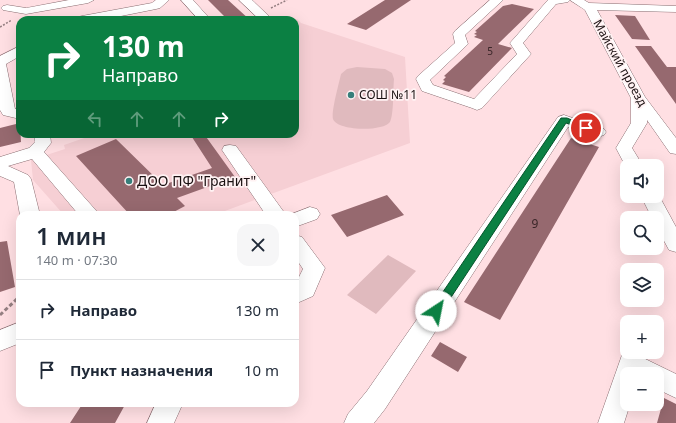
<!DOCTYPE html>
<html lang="ru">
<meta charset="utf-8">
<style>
:root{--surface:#fff;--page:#f6f6f7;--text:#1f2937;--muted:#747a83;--line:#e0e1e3}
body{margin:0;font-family:"Noto Sans",sans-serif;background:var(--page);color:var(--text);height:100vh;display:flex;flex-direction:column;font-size:15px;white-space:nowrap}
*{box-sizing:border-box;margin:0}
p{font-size:13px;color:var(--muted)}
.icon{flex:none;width:22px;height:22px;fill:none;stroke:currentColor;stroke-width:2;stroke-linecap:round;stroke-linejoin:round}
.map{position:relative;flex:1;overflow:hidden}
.panel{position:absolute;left:16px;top:211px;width:283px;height:196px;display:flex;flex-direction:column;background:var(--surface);border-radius:12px;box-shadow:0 4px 16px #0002}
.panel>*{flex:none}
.hud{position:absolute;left:16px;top:16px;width:283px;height:122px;border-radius:12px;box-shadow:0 4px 16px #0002;background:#0b8043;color:#fff;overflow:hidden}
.fabs{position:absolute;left:620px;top:159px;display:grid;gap:8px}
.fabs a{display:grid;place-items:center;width:44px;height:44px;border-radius:8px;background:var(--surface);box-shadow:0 4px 16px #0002;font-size:20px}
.pin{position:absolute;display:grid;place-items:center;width:34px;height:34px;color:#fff;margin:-17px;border:2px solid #fff;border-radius:50%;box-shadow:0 1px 4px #0007}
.me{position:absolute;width:44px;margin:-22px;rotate:34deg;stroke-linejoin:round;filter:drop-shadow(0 0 3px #0008)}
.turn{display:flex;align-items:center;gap:14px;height:84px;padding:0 20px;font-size:18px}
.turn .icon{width:52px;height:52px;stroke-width:2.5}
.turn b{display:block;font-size:28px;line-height:34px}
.lanes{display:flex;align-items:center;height:38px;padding:0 20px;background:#0003;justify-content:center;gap:20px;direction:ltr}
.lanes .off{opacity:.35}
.round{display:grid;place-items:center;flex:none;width:42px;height:42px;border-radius:12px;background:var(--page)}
.overview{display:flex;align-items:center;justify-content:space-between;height:68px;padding:0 20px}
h1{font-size:24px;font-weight:600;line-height:30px}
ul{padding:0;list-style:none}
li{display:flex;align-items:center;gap:12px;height:60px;padding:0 20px;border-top:1px solid var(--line)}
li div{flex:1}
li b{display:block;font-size:15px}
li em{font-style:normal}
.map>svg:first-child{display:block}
.built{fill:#f6cfd4}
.green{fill:#e0babe}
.building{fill:#96696f}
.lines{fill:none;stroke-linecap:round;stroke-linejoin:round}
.minor-casing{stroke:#8a6e72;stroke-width:1}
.path-far1{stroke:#957f82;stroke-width:1.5;stroke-dasharray:2 1.5;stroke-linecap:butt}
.path{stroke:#957f82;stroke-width:3;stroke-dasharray:4 2.5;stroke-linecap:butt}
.minor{fill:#fff;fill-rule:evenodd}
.route{fill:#0b8043;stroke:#07532c}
.poi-dot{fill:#377f7b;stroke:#fff2f3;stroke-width:1.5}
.labels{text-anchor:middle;stroke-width:3.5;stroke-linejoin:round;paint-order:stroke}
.far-number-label{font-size:10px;fill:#392628}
.far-street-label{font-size:12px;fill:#1a1011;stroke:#fff2f3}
.far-poi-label{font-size:12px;fill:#1a1011;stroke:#fff2f3;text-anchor:start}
.number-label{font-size:12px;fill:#392628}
.poi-label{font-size:14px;fill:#1a1011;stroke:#fff2f3;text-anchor:start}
</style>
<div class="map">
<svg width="676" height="423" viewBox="0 0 676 423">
<rect width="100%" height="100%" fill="#ffdfe3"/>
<path class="built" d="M297,19l4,4 104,34 5,86 -196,72h-150l-31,-35 -2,-20 34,-11 -1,-4 26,-9v-2h205l-1,-114z"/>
<path class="green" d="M357,67l28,2 7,4 2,6c-1,10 0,35 -4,43 -7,10 -53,9 -57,-3 -2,-7 6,-36 8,-45l6,-5z
M388,255l28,16 -40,43 -29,-19z"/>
<path class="building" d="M208,0h20l22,20h-22z
M385,0h26l-45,30 -19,-6z
M512,4l22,5 -36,35 14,4 -43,44 -27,-8 3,-3 -2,-1 3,-3 -2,-1 39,-36 -9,-3 3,-2 -3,-1 3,-2 -2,-1 28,-25z
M615,15l20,1 15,24 -18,-1z
M635,46h16l16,21h9v37z
M20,123l1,19 -21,5v-19z
M190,134h14l31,43 -58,21 8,8 -17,9h-38l-54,-59 40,-17 47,46 49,-17z
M571,138l28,9 -99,173 -36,-18z
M387,195l17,20 -57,22 -16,-22z
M7,241l8,46 -15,5v-50z
M440,342l27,15 -9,15 -27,-16z
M664,398l12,6v19h-19z
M83,403h43l-11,20h-45z"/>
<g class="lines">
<g class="minor-casing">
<path id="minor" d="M69,0h25l-6,3 -62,11 -23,-4 -2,-2 2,-2 4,-1 19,3z
M156,0h13l-9,8 -4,1 -55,11h-25l2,-3 4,-1 70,-13z
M181,0h12l18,20h-12z
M239,0h13l21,20h-13z
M490,0h13l-38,35 3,9 -38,36 3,5 41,14 43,-45 -7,-11 38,-43h22l-2,2 -12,2 -33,39 8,11 -49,54 -5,2 -5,-2 -50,-17 -6,-12 2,-3 37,-33 -2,-9 2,-3z
M570,0h14l5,3 87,3v6l-79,-2 48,87 31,41v16l-6,-1 -23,-33v3l-15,25 11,18h-16v3l-11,-21 15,-25v-25l-46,-88z
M20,46v10l-14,8 9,45h5v10l-17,-4 -3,-5v-54z
M564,115l40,14 2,3 -2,3 -6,2 -30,-10 -183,282 -11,14h-30l4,-9 19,-23 191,-274z
M34,134h16l1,9 -7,9 56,63h-21l-47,-56 -24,7 20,9 3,4 9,36h-20l-6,-33 -14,-6v-19l29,-9 6,-6z
M230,145l6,1 50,69h-20l-44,-65 2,-4z
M657,192l19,35v25l-7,-2 -12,-22v-10h-5l-11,-22h16z
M310,207l7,2 3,5 -3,5 -22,8v-12h-6z
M295,235l7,2 23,31 -12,28 -18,8v-19l8,-16 -8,-12z
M20,322v21l-20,8v-21z
M631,352l45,22v24l-19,-9v-15h-30v30h3l-6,19h-26l24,-68z
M156,403h27l-9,20h-27z"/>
</g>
<path class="path-far1" d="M271,8l16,-8
M0,27l12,-7"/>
<path class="path" d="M0,315l20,-19"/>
<use href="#minor" class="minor"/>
</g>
<path class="route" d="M561,118h6l23,10 -4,2 -20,-7 -126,191 -4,2 -4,-2 -2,-3 2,-3z"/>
<g class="poi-dot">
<circle cx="351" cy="95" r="4"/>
<circle cx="129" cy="181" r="4"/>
</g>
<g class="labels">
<g class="far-number-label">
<text x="490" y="55">5</text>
</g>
<g class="far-street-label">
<text transform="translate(620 63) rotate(61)" y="4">Майский проезд</text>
</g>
<g class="far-poi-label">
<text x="359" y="99">СОШ №11</text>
</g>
<g class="number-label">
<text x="535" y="228">9</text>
</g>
<g class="poi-label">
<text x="137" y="186">ДОО ПФ "Гранит"</text>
</g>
</g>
</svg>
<div class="fabs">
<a><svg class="icon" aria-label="sound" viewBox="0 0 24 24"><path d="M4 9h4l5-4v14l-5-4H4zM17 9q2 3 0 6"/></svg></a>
<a><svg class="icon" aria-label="search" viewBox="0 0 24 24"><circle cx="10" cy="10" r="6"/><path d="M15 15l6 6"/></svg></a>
<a><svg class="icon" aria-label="layers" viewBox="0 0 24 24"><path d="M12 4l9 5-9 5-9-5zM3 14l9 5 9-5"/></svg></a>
<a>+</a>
<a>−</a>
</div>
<div class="pin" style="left:586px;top:128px;background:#d93025"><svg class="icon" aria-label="arrive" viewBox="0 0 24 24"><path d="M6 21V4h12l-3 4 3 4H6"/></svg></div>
<svg class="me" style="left:436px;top:311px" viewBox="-20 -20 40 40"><circle r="19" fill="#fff"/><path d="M0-13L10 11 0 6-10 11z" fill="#0b8043"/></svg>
<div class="hud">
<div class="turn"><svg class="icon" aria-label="right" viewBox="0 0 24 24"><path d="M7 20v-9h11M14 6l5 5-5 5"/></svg><div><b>130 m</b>Направо</div></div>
<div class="lanes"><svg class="icon off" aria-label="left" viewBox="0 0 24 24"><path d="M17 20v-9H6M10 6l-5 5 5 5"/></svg><svg class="icon off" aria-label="ahead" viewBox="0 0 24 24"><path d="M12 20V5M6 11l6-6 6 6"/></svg><svg class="icon off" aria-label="ahead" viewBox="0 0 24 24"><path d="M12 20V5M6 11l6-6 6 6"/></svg><svg class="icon" aria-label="right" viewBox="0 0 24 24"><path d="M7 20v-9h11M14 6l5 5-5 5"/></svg></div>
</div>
<section class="panel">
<div class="overview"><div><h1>1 мин</h1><p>140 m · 07:30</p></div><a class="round"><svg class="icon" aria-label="close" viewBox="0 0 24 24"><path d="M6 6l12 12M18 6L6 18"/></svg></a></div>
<ul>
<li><svg class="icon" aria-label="right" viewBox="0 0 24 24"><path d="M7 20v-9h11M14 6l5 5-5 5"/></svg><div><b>Направо</b></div><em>130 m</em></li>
<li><svg class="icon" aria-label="arrive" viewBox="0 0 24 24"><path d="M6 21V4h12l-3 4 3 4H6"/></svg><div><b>Пункт назначения</b></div><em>10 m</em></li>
</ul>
</section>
</div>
